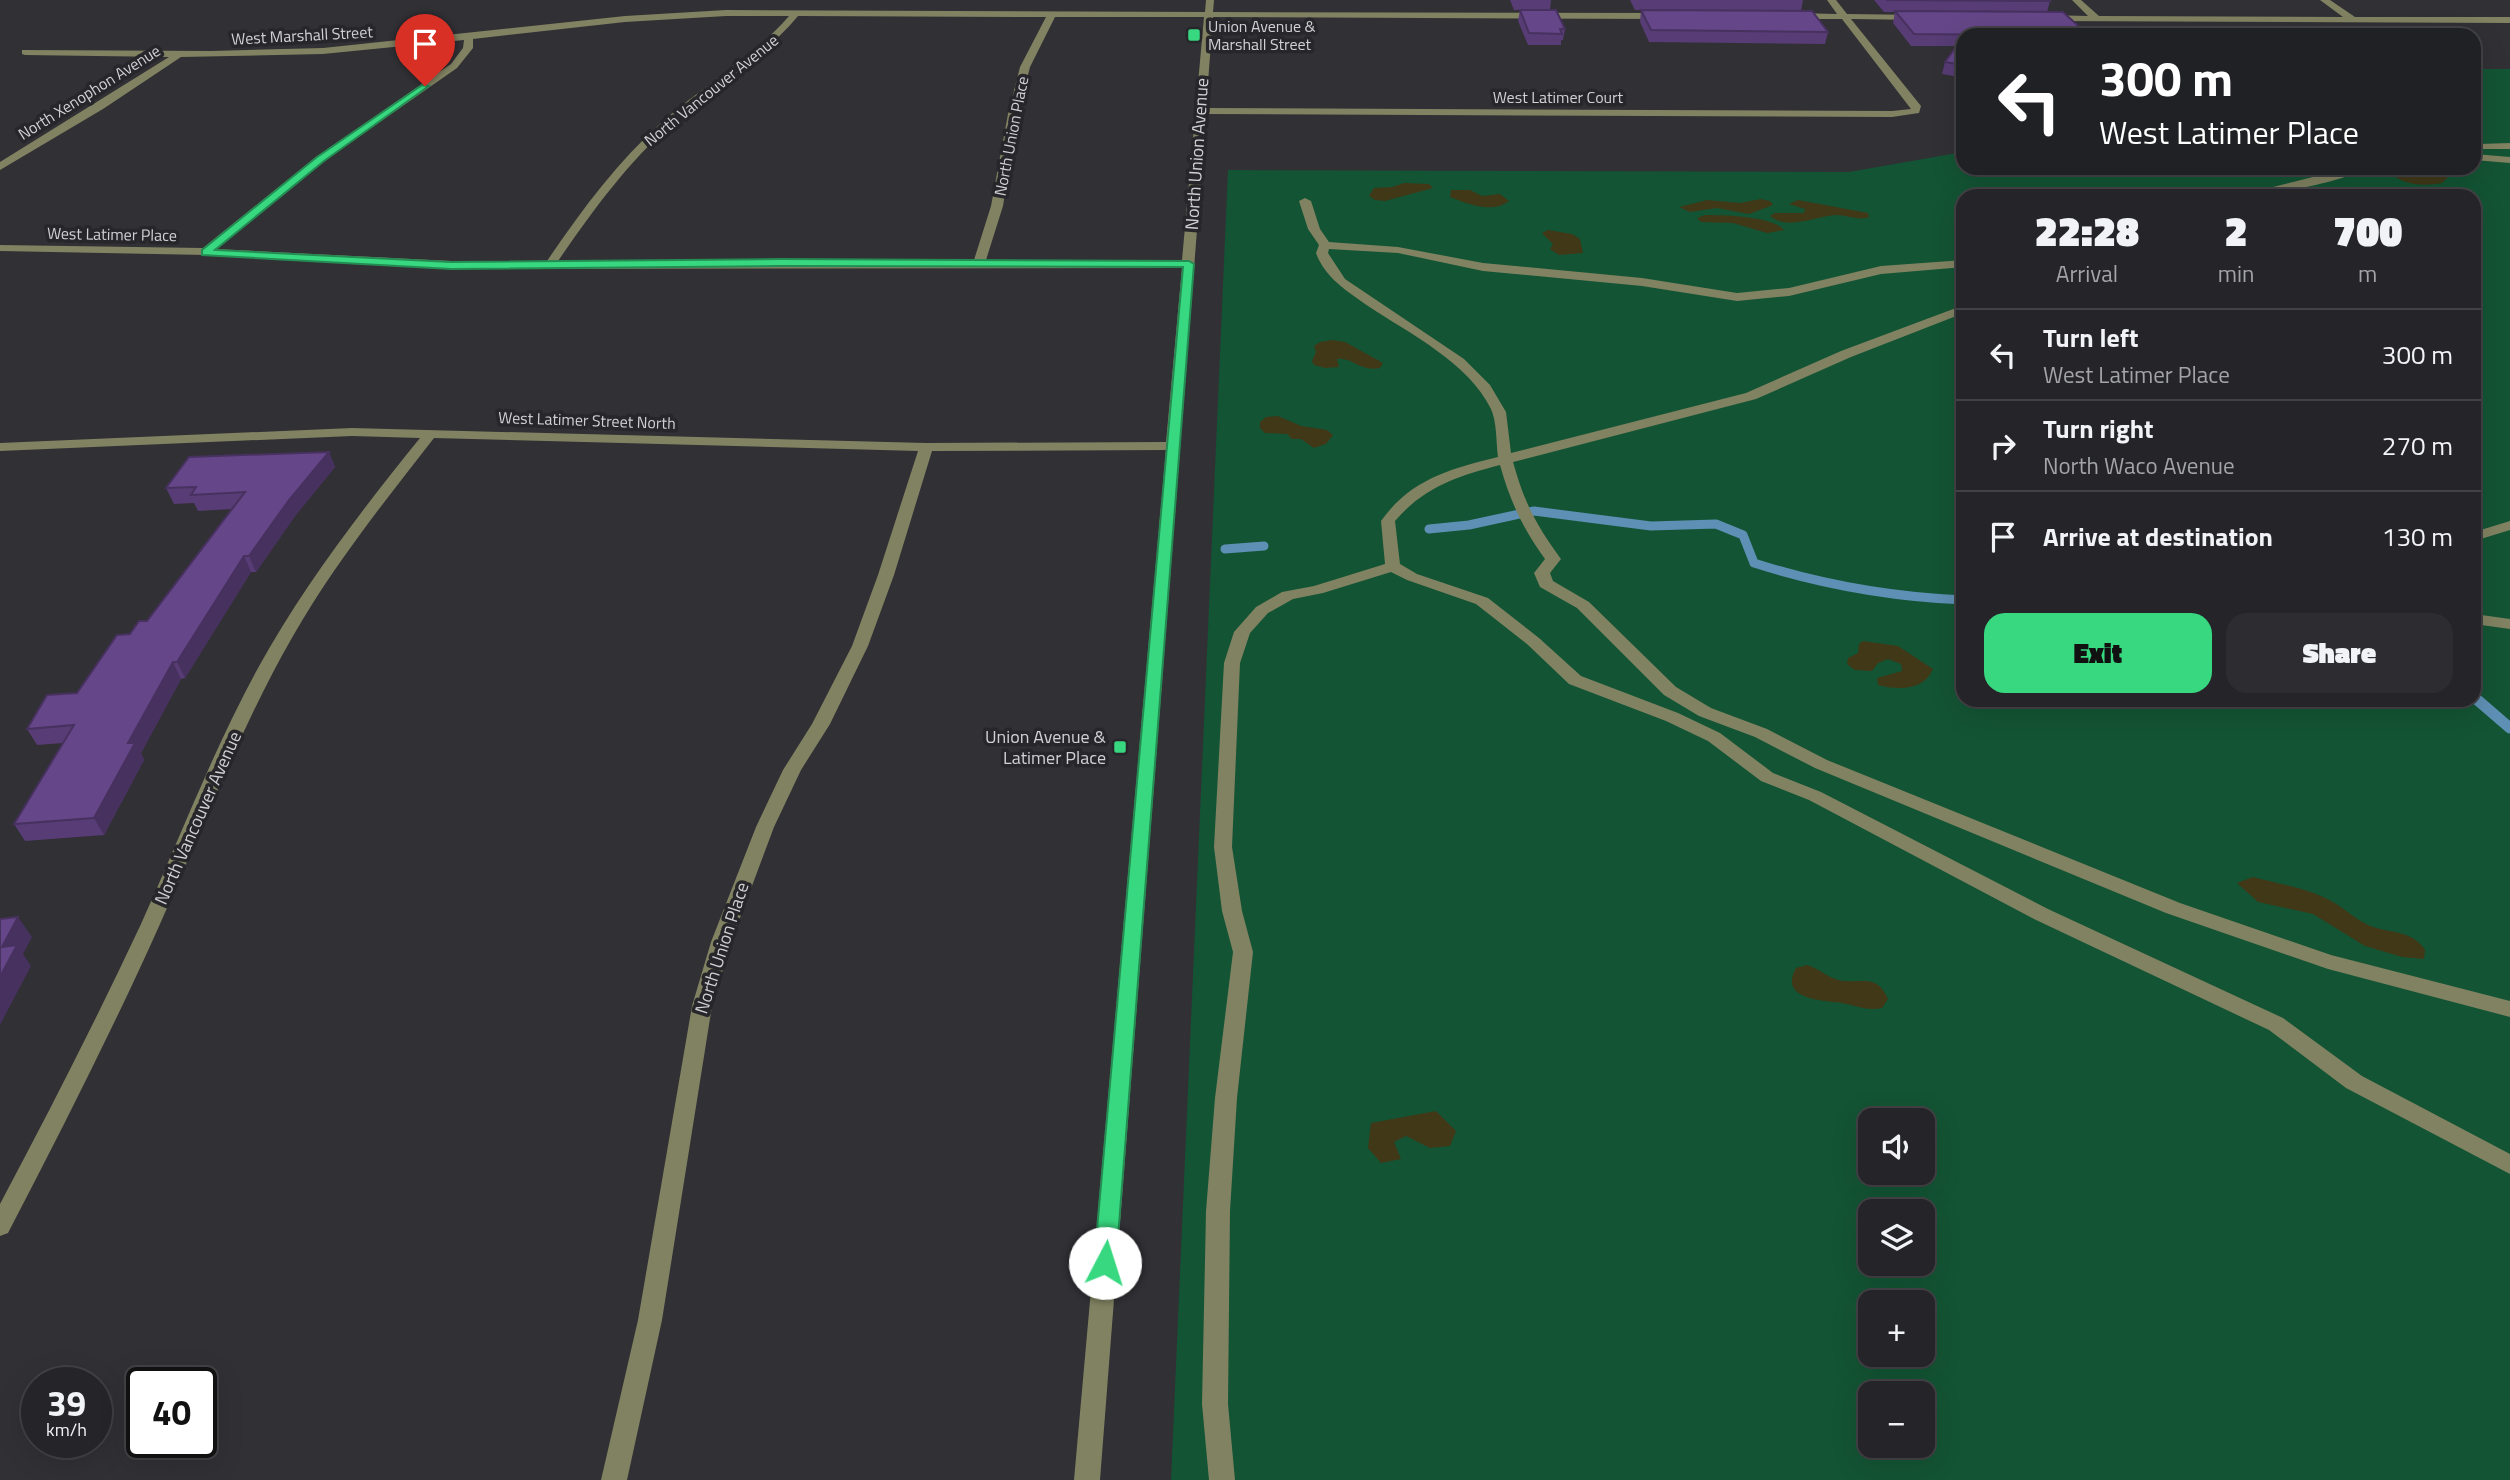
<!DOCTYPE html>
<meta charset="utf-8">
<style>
:root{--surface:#252428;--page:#2d2c30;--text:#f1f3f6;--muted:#a3a4a8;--line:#424145;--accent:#37d880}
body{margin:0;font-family:"Titillium Web",sans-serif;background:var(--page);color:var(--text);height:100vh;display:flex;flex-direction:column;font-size:26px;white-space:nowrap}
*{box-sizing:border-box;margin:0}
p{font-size:23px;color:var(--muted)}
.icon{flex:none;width:38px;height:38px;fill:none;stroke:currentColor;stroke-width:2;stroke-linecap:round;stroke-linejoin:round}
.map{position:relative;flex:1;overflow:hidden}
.sheet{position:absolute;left:1956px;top:189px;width:525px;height:518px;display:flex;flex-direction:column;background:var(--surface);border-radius:21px;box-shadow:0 7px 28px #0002,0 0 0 2px var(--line)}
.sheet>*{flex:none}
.guide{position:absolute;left:1956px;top:28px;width:525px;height:147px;border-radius:21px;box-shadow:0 7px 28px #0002,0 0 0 2px var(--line);background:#202124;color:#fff;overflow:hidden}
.fabs{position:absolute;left:1858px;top:1108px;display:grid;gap:14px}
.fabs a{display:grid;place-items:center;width:77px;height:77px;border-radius:14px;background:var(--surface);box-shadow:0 7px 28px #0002,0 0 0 2px var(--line);font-size:35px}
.speed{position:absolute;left:21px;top:1367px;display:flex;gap:14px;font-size:35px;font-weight:700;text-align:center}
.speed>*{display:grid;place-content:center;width:91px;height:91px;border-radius:50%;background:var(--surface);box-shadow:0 7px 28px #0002,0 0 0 2px var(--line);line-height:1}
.speed small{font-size:18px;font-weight:400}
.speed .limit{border:4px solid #111;border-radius:10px;background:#fff;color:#111}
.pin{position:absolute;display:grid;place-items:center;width:60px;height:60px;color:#fff;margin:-72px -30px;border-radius:50% 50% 50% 0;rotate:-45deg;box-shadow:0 0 7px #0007}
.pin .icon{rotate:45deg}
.me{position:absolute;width:77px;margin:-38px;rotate:5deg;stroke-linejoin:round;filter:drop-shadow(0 0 5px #0008)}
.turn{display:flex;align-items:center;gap:24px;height:147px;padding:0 28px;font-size:32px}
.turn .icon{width:91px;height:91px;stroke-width:2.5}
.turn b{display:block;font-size:49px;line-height:60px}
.eta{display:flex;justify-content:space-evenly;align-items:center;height:119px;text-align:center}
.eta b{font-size:42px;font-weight:800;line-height:49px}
.primary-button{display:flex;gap:14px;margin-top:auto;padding:14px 28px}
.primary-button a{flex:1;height:80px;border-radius:21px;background:var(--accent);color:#111;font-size:28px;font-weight:800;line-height:80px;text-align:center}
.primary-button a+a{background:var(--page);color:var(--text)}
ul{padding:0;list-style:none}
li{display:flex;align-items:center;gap:21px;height:91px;padding:0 28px;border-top:2px solid var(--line)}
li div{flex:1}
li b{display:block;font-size:26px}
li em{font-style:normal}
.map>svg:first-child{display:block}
.green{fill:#135434;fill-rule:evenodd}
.sand{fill:#413818}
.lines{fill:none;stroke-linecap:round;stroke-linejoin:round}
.stream-far1{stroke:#5e8fb4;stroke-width:9}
.stream{stroke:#5e8fb4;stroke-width:11}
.minor{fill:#818261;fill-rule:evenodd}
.wall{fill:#573c75}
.shaded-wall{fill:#47315f}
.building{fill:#654688;stroke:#47315f;stroke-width:2}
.route{fill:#37d880;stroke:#248c53;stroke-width:2}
.poi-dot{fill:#37d880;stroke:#27262b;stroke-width:2.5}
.labels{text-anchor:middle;stroke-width:7;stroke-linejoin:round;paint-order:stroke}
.far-poi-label{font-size:16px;fill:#d1d0d4;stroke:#27262b;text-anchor:start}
.far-street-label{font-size:16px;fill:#d1d0d4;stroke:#27262b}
.street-label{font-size:18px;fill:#d1d0d4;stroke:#27262b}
.poi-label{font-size:18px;fill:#d1d0d4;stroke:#27262b;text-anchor:end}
</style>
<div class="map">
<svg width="2510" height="1480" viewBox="0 0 2510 1480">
<rect width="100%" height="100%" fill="#313035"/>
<path class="green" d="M2475,69h35v1411h-1339l57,-1310 621,2 114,-20 1,16h510zM1964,196h510v504h-510zM1871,1120h52v52h-52zM1871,1211h52v53h-52zM1871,1302h52v52h-52zM1871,1393h52v53h-52z"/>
<path class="sand" d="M2425,169l16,2 8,5 -7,7c-16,3 -36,3 -49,-8l4,-2 21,2 -1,-5z
M1404,183l25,1 4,4 -48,13 -10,-1 -6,-4 5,-8 18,-1z
M1451,190h19l12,6 18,-2 9,7c-17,13 -41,3 -59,-4z
M1761,199l9,2 3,4 -24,9 -32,-6 -27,4 -11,-5 28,-7 33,3z
M1798,200l70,13 1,4c-10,4 -22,-2 -33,-2 -20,1 -49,16 -66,1l5,-3h29l1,-4 -16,-5z
M1705,215c18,0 68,1 79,15l-17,3 -34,-10 -32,-1 -4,-4z
M1548,230l24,4 8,5 3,14 -24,2 -9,-6 3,-5 -11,-11z
M1332,340l13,2 38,21 -3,5c-21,4 -27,-11 -43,-9l2,8 -14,1 -11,-3 -2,-4 4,-9 -2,-6 6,-4z
M1278,416l23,10 26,4 6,5 -7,9 -12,4 -13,-9h-9l-5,-5 -22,-1 -5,-5v-6l6,-5z
M1863,641l35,5 35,23c-9,22 -36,21 -55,16l-1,-7 25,-7 -1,-7 -13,-5 -10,4 -6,8 -17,-1 -8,-6 1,-6 10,-5 1,-9z
M2253,877c26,7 54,11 78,24 13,7 24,18 37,24 20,9 44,4 57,25l-1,9 -22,-2 -37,-11 -52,-32 -55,-12 -21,-19z
M1807,965c11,3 20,12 31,15 23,5 38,-8 50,19l-6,9c-17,4 -31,-5 -48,-6 -20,-2 -54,-6 -38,-34z
M1436,1111l20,20 -6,15 -20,2 -24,-12 -12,6 7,17 -20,4 -13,-15 3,-25z"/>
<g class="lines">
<path class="stream-far1" d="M1429,529l40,-4 65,-14 117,15 65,-2 27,11 11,28c69,22 138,34 210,37
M1225,549l39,-3"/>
<path class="stream" d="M2474,697l36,31"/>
<path class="minor" d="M1206,0h8l-1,12 450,1 4,3 -4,3 -450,-2 -7,91 686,3 19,-2 -69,-90h-49l-4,-3 4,-3 44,1 -10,-14h9l11,14 75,1 1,2 -4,3 -68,-1 70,87 -2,7 -27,4 -686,-3 -106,1366h-26l92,-1030 -234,1 -38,124 -26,71 -38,78 -29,46 -27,57 -43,115 -19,64 -50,314 -35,160h-26l37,-160 54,-314 19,-64 45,-115 27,-57 29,-46 40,-78 26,-71 40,-124 -484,-13c-50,64 -101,128 -141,198 -53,92 -90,192 -133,288 -47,105 -99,207 -152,309l-8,3v-32c49,-92 97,-186 141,-280 39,-86 72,-174 117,-256 46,-83 103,-157 162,-230l-68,-2 -352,15v-8l352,-15 574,15 240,-1 16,-174 -731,1 -245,-14 -206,-4v-6l203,3 113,-91 135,-93 12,-16 1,-8 -141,14 -142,3 -78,52 -103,61v-8l169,-105 -144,-2 -3,-1v-4l189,1 112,-3 302,-32 101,-6 479,2zM726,16h63c-36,42 -85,69 -127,106 -45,40 -81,89 -115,139h-96l-234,-12 107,-88 133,-93 16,-20v-9l152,-17zM798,16l248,1 -26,50 -12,47 -17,92 -17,54 -416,1c34,-49 69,-98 114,-137 42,-37 90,-65 126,-108zM1055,17h149l-22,243h-196l17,-54 15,-92 12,-47z
M2072,0h9l18,16 244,1 -23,-17h10l25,17h155v6l-465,-2 -4,-3 4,-3 43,1z
M2510,143v6h-36v-4l4,-1z
M2474,154l36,3v6l-36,-3z
M2349,168h15c-19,15 -102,28 -127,28z
M1305,198l6,3 9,28 9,13 69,5 85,16 159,15 95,15 52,-5 92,-22 83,-6v7l-83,7 -92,22 -52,5 -95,-15 -159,-15 -85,-18 -69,-4 -1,4 17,26 119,80 26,26 16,27 5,41 235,-60 95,-42 123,-46v8l-113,44 -95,42 -243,63c12,42 22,61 48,97l-11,14 3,8 36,21 87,85 35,21 56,21 60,31 353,143 151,52 179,46v16l-182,-48 -162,-56 -351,-145 -60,-31 -56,-21 -35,-21 -87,-87 -37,-21 -6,-14 11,-14c-22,-30 -35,-58 -45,-94 -42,11 -76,22 -105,56l5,43 17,10 71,24 51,40 42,38 97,37 42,20 53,40 48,19 227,117 235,109 79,58 148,78v20l-164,-86 -77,-58 -235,-111 -225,-119 -48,-19 -53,-40 -42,-20 -97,-37 -42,-40 -51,-40 -69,-24 -16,-8 -68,21 -30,6 -25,14 -18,20 -10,30 -8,184 10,64 11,41 -16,146 -7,113 -2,193 7,76h-26l-7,-76 4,-193 9,-113 18,-146 -11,-41 -8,-64 10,-184 10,-31 22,-25 26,-15 32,-6 71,-22 -4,-43c30,-42 69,-52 117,-64 -2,-15 -1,-35 -7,-48 -23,-47 -81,-75 -123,-103 -21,-15 -43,-28 -52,-53l3,-8 -11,-16 -9,-28z
M2510,521v9l-36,11v-9z
M2474,614l36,5v10l-36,-5z"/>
</g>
<path class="wall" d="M1510,0h41l-1,10 15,19 -2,11h-2v5h-33l-10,-24 2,-11h-6z
M1630,0h173l-2,11 27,21 -3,12 -176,-2 -9,-20 1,-12h-6z
M1874,0h175l1,1 -3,11 38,20 -1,3h-120v47l-5,-5 -17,-3 3,-12 11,-16h-45l-18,-23 2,-11h-11z
M329,452l6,15 -40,49 -39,56h-5l-66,106 -4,1 -40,74 3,7 -40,75 -79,6 -11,-17 49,-81 -26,2 -10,-16 50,-36 53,-59 17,-13 85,-112 -34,2 -4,-8 -20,1 -8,-16z"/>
<path class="shaded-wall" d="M329,452l6,15 -40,49 -39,56 -7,-16 40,-56z
M244,556l7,16 -66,106 -8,-16z
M173,662l8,17 -40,74 3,7 -40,75 -10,-17 34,-75z
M18,917l14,20 -9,17 8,12 -31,59v-48l2,-30z"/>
<path class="building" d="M1886,0h163l1,1z
M1520,10h36l9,19h-5l2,5 -33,-1z
M1641,10l171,1 16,21 -177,-2z
M1895,11l168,1 22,20 -67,1 -1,2 -103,-1z
M1964,36v30l-1,-1 -18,-3z
M329,452l-40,48 -40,56h-5l-67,106h-4l-45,81h7l-41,75 -80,6 60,-99 -47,4 20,-34 30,-2 40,-58 13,-1 9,-13h8l98,-129 -54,3 5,-8 -30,1 23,-31z
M18,917l-16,30 15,-2 -17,32v-58z"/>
<path class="route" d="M422,85l7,1 -105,75 -109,89 236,12 328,-3 410,2 5,3 -78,999 -3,7 -8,2 -8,-2 -3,-7 89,-996 -404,-1 -328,3 -249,-14v-5l115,-93z"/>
<g class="poi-dot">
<rect x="1187" y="28" width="14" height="14" rx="3.5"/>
<rect x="1113" y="740" width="14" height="14" rx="3.5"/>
</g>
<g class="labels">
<g class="far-poi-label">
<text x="1208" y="32">Union Avenue &amp;<tspan x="1208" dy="18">Marshall Street</tspan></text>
</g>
<g class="far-street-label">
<text transform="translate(302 35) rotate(-3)" y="6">West Marshall Street</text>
<text transform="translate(711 90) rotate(-39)" y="6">North Vancouver Avenue</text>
<text transform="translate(89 92) rotate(-32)" y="6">North Xenophon Avenue</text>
<text x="1558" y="103">West Latimer Court</text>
<text transform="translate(1011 136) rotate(-79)" y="6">North Union Place</text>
<text transform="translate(112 234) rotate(1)" y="6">West Latimer Place</text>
<text transform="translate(587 420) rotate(2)" y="6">West Latimer Street North</text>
</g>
<g class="street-label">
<text transform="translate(1197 154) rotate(-86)" y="6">North Union Avenue</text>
<text transform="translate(198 818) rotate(-66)" y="6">North Vancouver Avenue</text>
<text transform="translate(722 948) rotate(-72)" y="6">North Union Place</text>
</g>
<g class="poi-label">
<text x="1106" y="743">Union Avenue &amp;<tspan x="1106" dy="21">Latimer Place</tspan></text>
</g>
</g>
</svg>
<div class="fabs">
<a><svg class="icon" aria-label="sound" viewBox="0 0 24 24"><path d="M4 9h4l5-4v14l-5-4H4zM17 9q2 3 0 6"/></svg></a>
<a><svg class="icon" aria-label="layers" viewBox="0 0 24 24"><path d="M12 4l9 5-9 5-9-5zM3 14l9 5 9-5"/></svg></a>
<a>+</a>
<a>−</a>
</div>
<div class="speed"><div>39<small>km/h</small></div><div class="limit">40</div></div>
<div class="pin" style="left:425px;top:86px;background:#d93025"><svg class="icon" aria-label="arrive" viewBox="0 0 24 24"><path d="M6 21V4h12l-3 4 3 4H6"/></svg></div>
<svg class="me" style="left:1105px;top:1263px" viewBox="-20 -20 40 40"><circle r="19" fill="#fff"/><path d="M0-13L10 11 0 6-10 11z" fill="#37d880"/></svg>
<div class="guide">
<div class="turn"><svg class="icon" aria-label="left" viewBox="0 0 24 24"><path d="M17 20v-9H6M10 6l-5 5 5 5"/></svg><div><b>300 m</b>West Latimer Place</div></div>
</div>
<section class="sheet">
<div class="eta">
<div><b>22:28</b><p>Arrival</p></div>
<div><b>2</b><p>min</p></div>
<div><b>700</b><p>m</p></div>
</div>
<ul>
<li><svg class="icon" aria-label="left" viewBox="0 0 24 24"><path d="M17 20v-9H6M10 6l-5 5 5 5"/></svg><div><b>Turn left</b><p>West Latimer Place</p></div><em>300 m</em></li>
<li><svg class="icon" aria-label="right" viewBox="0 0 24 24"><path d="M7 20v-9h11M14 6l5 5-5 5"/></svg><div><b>Turn right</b><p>North Waco Avenue</p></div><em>270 m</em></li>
<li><svg class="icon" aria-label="arrive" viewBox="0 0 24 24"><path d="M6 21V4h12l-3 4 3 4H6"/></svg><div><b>Arrive at destination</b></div><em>130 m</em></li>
</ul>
<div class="primary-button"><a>Exit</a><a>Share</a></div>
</section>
</div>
